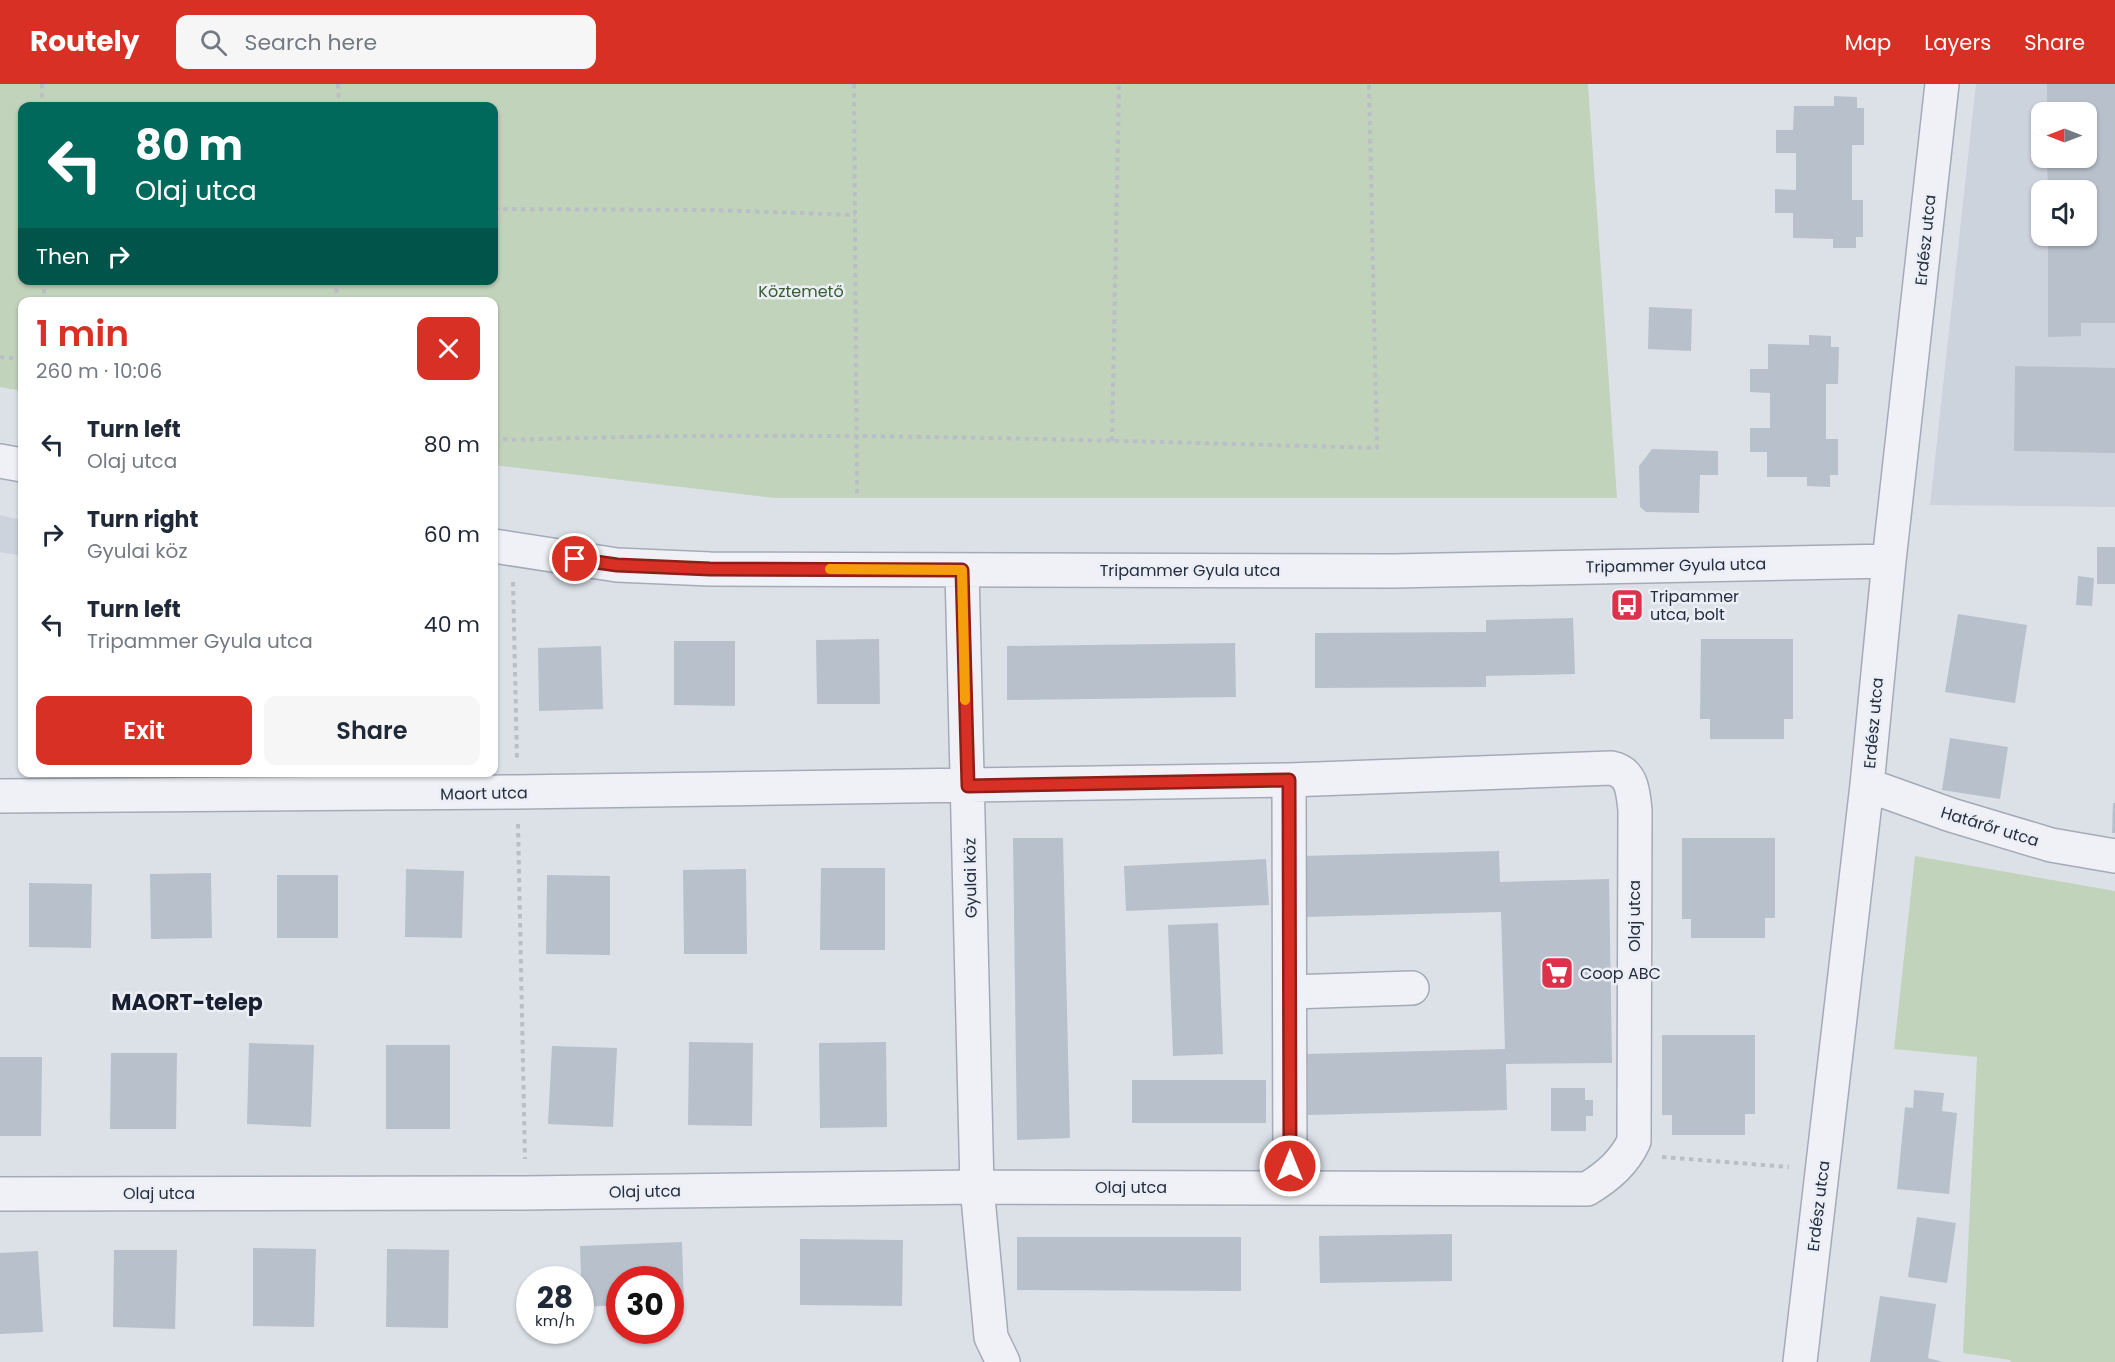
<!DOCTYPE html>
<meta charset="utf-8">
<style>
:root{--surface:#fff;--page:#f6f6f7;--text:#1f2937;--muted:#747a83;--accent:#d93025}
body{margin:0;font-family:Poppins,sans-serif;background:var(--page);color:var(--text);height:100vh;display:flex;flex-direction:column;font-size:22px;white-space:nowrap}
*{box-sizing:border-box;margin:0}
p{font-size:20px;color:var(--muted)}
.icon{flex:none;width:33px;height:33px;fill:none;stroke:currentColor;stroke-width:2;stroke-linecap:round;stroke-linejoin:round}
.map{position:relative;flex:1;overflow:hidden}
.drawer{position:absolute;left:18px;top:213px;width:480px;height:480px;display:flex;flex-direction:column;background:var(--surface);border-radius:12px;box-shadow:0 2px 4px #0004}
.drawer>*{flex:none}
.guide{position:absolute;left:18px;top:18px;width:480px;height:183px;border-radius:12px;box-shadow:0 2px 4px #0004;background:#00695c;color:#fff;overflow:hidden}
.needle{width:39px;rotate:270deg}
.controls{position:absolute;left:2031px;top:18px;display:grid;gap:12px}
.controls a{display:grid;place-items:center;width:66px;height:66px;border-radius:12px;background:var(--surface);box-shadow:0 2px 4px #0004;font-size:30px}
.speed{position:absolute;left:516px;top:1182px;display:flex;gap:12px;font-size:30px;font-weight:700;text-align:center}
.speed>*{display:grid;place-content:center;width:78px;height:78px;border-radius:50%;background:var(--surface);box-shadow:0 2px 4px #0004;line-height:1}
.speed small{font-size:15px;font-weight:400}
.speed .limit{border:9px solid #d22;background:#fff;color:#111}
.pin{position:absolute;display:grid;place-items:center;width:51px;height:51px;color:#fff;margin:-26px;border:3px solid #fff;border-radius:50%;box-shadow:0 2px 6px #0007}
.me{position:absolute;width:66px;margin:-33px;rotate:0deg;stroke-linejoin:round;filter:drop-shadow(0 0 4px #0008)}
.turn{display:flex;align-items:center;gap:21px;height:126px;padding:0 18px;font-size:27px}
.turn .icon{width:78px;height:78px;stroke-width:2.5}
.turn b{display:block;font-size:42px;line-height:51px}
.then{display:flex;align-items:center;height:57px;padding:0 18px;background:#0003;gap:12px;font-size:22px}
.round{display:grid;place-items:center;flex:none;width:63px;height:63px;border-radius:12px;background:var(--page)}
.head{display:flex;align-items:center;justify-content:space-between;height:102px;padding:0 18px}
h1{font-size:36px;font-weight:600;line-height:45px;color:var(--accent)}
.cta{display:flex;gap:12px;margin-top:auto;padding:12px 18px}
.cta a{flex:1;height:69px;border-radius:12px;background:var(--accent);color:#fff;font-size:24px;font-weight:600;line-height:69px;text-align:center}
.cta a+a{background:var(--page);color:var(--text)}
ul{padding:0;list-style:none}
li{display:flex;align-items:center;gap:18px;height:90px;padding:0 18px}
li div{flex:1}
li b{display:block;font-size:22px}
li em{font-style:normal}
header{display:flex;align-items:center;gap:36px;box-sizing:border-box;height:84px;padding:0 30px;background:var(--accent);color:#fff}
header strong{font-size:28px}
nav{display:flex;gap:33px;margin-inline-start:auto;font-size:21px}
.search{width:420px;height:54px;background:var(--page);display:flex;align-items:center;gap:15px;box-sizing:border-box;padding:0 21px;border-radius:12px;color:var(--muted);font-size:22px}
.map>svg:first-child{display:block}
.built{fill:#cdd3dd;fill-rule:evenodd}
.green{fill:#c2d3bc;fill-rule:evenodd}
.building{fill:#b8c0cb}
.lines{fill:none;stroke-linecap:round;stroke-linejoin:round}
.minor-casing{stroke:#a5abb6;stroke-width:36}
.path{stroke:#babec7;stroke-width:4;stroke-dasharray:4.5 4.5;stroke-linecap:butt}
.minor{stroke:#eff1f6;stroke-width:33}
.route-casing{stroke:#8d1f18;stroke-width:15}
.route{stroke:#d93025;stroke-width:10}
.slow{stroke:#f59e0b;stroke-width:10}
.labels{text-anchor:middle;stroke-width:5;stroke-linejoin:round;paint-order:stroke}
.street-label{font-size:16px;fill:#242e40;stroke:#ebeff5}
.park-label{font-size:16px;fill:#385d30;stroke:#ebeff5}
.poi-label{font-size:16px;fill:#242e40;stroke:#ebeff5;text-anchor:start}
.district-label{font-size:22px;font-weight:bold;fill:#171f30;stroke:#ebeff5}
</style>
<header>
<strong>Routely</strong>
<div class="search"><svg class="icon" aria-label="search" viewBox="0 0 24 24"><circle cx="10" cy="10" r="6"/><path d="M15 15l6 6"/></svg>Search here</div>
<nav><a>Map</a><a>Layers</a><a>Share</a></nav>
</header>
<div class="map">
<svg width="2115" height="1278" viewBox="0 0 2115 1278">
<rect width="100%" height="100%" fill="#dce1e8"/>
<path class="built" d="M1976,0h139v423l-185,-2zM2042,28h44v46h-44zM2042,106h44v46h-44z
M0,431l22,5v36l-22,-4z"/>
<path class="green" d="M0,0h1588l29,414h-843l-280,-33v-163h-472v89l-22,-4zM22,22h472v174h-472z
M1915,772l200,35v471h-104l-1,-2 -47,-7 14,-296 -83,-8z"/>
<path class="building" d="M2047,0h68v239h-34v13l-33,1v-101h38v-46h-38l-1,-32h39v-46h-39z
M1834,12l23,1v11h7v37h-12v55h11v37h-7v11h-23v-9l-40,-1v-25h-18v-24l21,1v-37h-20v-23h17l1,-24h40z
M1649,223l43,2 -1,42 -43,-2z
M1809,251l22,1v11h8l-1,37h-12v55h12v36h-8v12l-23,-1v-9h-40v-25h-17v-24h20v-35l-20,-1v-23h18v-25l41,1z
M2015,282l100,2v85l-101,-2z
M1652,365l66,2v24h-18l-1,38 -53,-1 -6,-5 -1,-41z
M2097,463h18v37h-18z
M2078,492l16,2 -2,28 -16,-1z
M1958,530l69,11 -12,78 -70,-11z
M1573,534l2,56 -89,2v11l-171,1v-55l171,-1v-12z
M879,555l1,65h-63l-1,-64z
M1701,555h92v80h-9v20h-74v-20h-10z
M674,557h61v65l-61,-1z
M1235,559l1,54 -229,3v-54z
M601,562l2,63 -64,2 -1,-63z
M1950,654l58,9 -8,52 -58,-9z
M2113,719h2v30h-3z
M1013,754h50l7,300 -53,2z
M1682,754h93v80h-10v20h-74v-19h-9z
M1499,767l1,31 109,-3 3,184 -106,1 1,46 -199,5 -1,-61 198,-5 -4,-137 -199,5 -1,-61z
M1266,775l3,46 -143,6 -2,-45z
M821,784h64v82h-65z
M406,785l58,2 -2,67 -57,-1z
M746,785l1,85h-63l-1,-84z
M211,789l1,65 -61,1 -1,-65z
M277,791h61v63h-61z
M547,791l63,1v79l-64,-1z
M29,799l63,1 -1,64 -62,-1z
M1218,839l5,131 -50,2 -5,-131z
M1662,951h93v79h-10v21h-73v-20h-10z
M689,958l64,1 -1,83 -64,-1z
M886,958l1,85 -67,1 -1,-85z
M249,959l65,2 -3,82 -64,-3z
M386,961h64v84h-64z
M552,962l65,2 -4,79 -65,-3z
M111,969h66l-1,76h-66z
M0,973h42l-1,79h-41z
M1132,996h134v43h-134z
M1551,1004h34v12h8v16h-7v15h-35z
M1914,1006l30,3 -2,18 15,2 -8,81 -52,-5 8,-82 8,1z
M1917,1133l39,6 -9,60 -39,-6z
M1452,1150v47l-132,2 -1,-47z
M1017,1153h224v54l-224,-1z
M800,1155l103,1 -1,66 -102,-1z
M682,1158l2,61h-14v-23h-50v25l-38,2 -2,-61z
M253,1164l63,1 -2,78 -61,-1z
M387,1165l62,1 -1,78 -62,-1z
M114,1166h63l-2,79 -62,-2z
M38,1167l5,81 -43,2v-81z
M1880,1212l56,8 -8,54 15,4h-73z"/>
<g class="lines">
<g class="minor-casing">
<path id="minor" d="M0,377l22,4
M494,462l123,19 93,4 684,2 495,-10
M962,486l15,617 14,150 12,25
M1289,696l1,407
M1867,701l84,30 100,30 64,11
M0,712l517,-4 772,-12 322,-12c21,4 22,23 24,42l-1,331c-10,22 -27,36 -47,48l-610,-2 -452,6 -525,1
M1290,908l122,-4
M1800,1278l67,-577 22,-224 53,-477"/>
</g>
<path class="path" d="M42,0v22
M338,0l1,22
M854,0l3,414
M494,125l217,1 144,5
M44,196v22
M336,218l1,-22
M0,273l22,2
M494,354l17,2c289,-10 577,0 866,8l-8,-364
M1112,357l7,-357
M513,498l4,178
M518,740l7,335
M1662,1073l127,10"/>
<use href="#minor" class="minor"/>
</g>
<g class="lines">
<g class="route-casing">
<path id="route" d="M575,475l42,6 93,4 252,1 6,216 321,-6 1,386"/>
</g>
<use href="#route" class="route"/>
<path class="slow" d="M830,485l132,1 3,130"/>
</g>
<defs>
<g id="bus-square" transform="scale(1.725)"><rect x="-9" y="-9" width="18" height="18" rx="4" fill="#dd314c" stroke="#ebeff5"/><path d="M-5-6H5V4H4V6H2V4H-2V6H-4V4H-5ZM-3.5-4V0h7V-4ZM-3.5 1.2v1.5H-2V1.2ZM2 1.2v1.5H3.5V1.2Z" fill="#fff"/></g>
<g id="supermarket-square" transform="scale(1.725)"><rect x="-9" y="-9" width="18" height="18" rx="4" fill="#dd314c" stroke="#ebeff5"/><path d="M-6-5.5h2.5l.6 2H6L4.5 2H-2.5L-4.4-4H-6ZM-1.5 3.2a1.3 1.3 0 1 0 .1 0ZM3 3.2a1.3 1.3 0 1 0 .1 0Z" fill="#fff"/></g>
</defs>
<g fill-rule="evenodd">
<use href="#bus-square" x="1627" y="521"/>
<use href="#supermarket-square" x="1557" y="889"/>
</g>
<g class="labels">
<g class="street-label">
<text transform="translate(1925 156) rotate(-84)" y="6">Erdész utca</text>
<text transform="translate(1676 481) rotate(-1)" y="6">Tripammer Gyula utca</text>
<text x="1190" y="492">Tripammer Gyula utca</text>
<text transform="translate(1873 639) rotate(-85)" y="6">Erdész utca</text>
<text transform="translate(484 709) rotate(-1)" y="6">Maort utca</text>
<text transform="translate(1990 742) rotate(17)" y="6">Határőr utca</text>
<text transform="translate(970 794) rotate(-91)" y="6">Gyulai köz</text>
<text transform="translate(1634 832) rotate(-90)" y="6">Olaj utca</text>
<text x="1131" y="1109">Olaj utca</text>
<text transform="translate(645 1107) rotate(-1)" y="6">Olaj utca</text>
<text x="159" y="1115">Olaj utca</text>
<text transform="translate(1818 1122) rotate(-83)" y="6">Erdész utca</text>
</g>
<g class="park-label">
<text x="801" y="213">Köztemető</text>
</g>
<g class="poi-label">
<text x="1650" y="518">Tripammer<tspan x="1650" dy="18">utca, bolt</tspan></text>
<text x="1580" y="895">Coop ABC</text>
</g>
<g class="district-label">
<text x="187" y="926">MAORT-telep</text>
</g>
</g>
</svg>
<div class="controls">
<a><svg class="needle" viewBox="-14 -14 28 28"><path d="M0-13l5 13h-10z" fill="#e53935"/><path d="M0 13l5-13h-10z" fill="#747a83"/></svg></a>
<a><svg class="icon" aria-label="sound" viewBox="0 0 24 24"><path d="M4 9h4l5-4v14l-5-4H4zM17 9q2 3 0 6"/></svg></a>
</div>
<div class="speed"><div>28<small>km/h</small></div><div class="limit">30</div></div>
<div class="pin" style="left:575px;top:475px;background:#d93025"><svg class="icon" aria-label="arrive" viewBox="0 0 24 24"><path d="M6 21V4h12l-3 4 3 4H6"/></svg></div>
<svg class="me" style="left:1290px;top:1082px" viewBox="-20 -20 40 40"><circle r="17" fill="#d93025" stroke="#fff" stroke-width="3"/><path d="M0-11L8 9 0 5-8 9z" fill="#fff"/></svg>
<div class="guide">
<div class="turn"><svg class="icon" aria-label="left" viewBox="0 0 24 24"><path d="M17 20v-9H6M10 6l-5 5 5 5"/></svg><div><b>80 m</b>Olaj utca</div></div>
<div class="then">Then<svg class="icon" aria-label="right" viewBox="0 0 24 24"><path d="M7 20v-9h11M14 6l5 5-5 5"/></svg></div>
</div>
<section class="drawer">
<div class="head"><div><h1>1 min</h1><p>260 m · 10:06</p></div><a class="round" style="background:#d93025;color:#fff"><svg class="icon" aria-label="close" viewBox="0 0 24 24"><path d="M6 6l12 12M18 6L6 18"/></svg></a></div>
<ul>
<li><svg class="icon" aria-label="left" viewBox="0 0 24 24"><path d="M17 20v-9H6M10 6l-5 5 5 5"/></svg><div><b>Turn left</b><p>Olaj utca</p></div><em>80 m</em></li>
<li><svg class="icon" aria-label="right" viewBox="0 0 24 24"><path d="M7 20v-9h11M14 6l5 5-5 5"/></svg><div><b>Turn right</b><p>Gyulai köz</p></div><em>60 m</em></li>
<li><svg class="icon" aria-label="left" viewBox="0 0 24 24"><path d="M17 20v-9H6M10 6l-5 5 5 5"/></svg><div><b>Turn left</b><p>Tripammer Gyula utca</p></div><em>40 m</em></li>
</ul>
<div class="cta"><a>Exit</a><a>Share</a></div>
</section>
</div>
